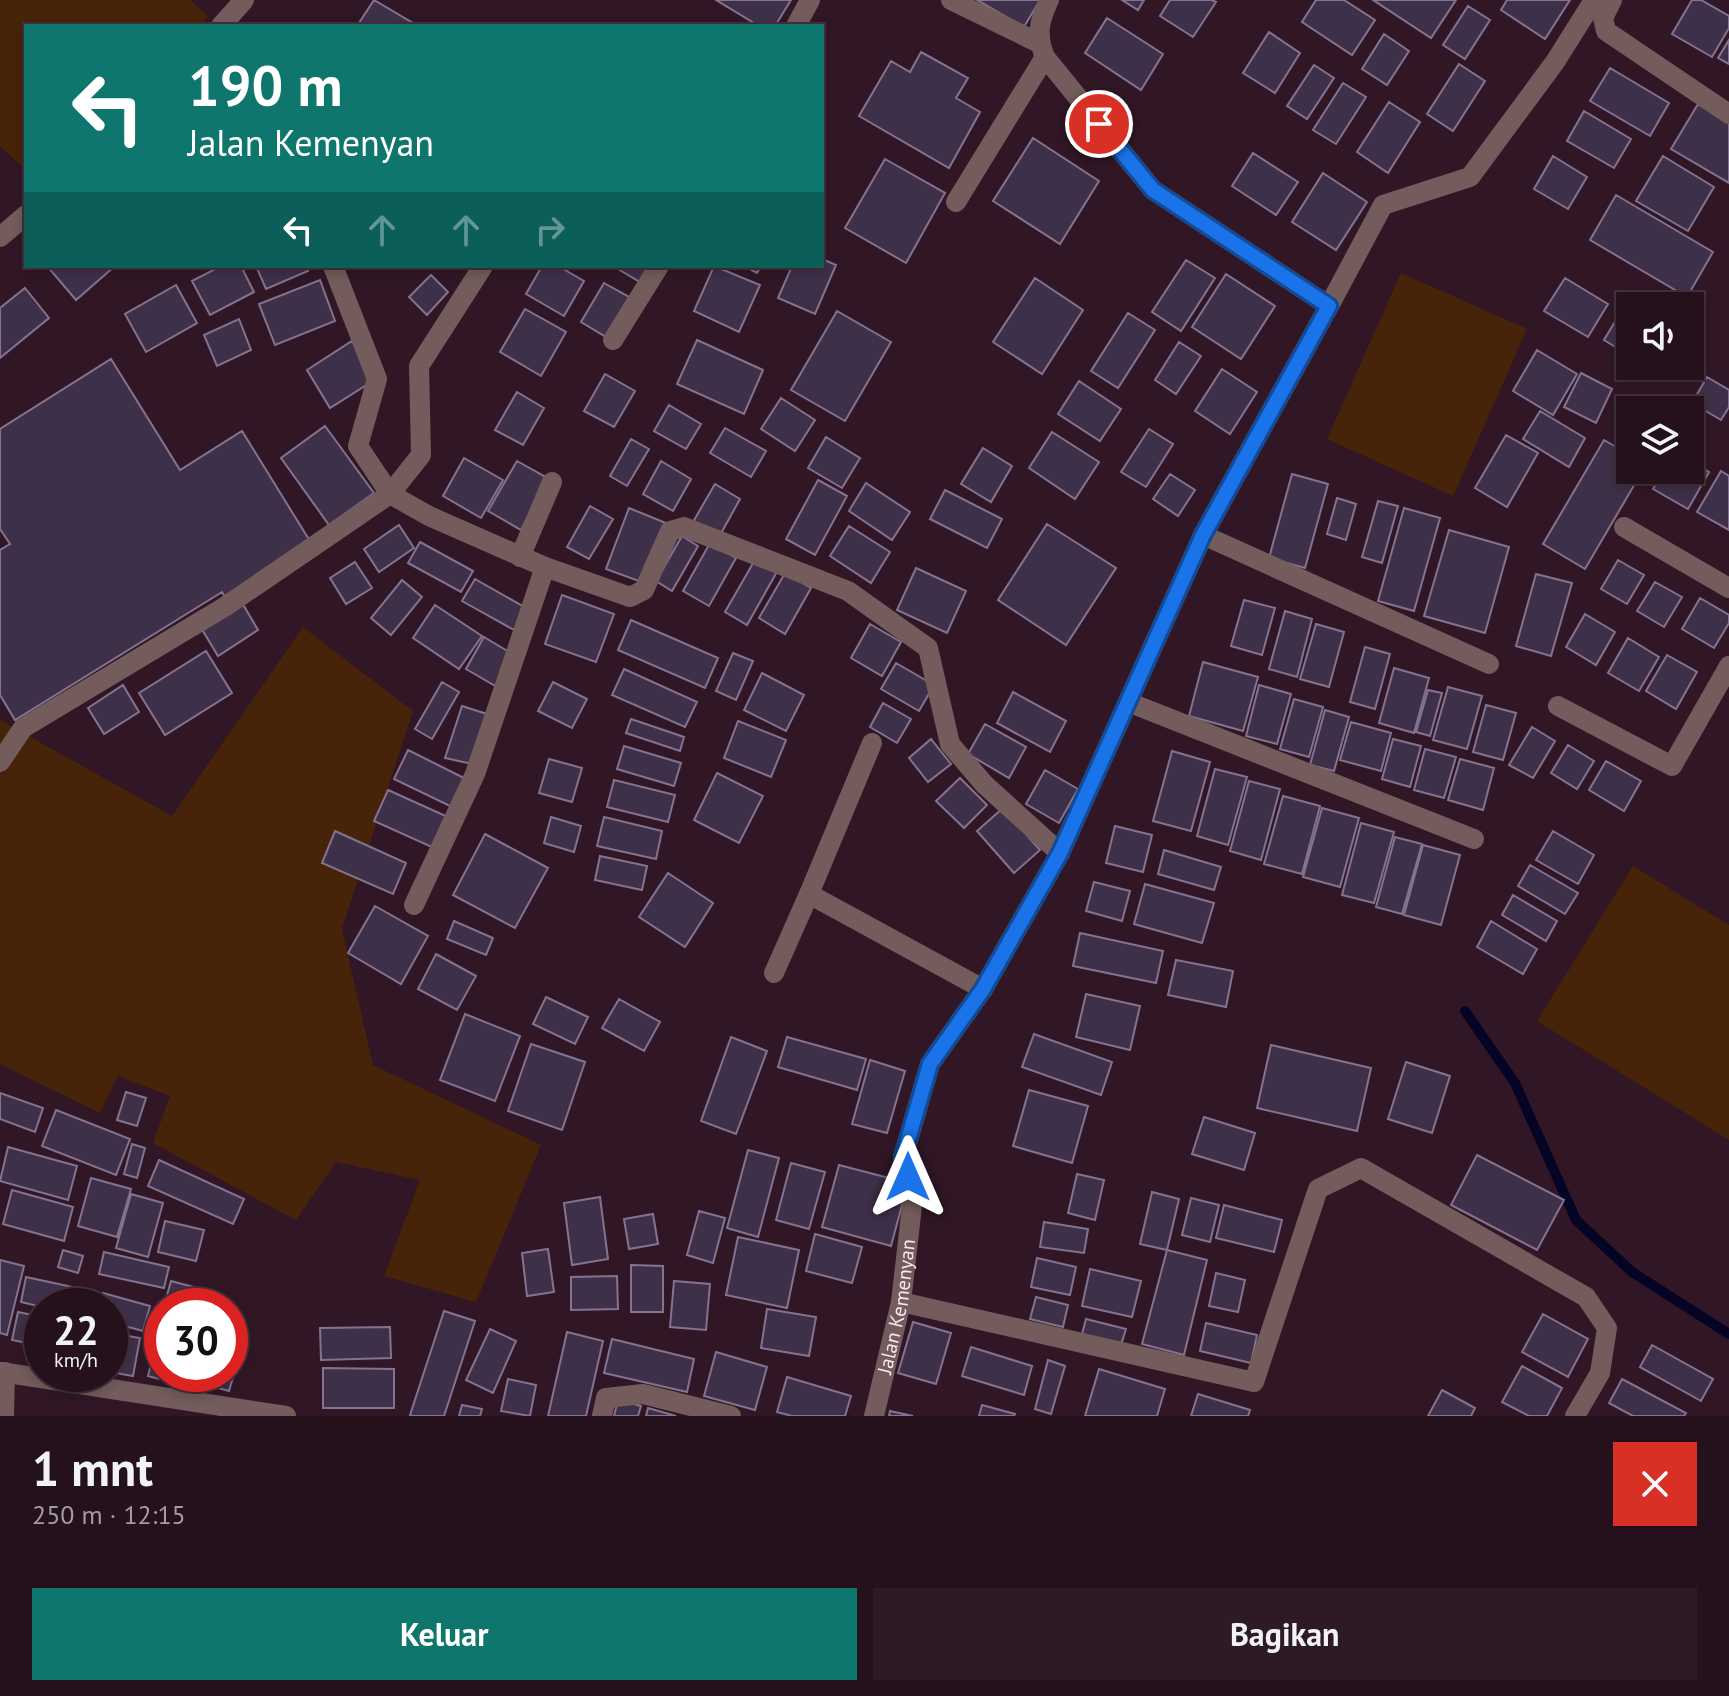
<!DOCTYPE html>
<html lang="id">
<meta charset="utf-8">
<style>
:root{--surface:#25111c;--page:#2d1a25;--text:#f1f3f6;--muted:#a39da3;--line:#42313b;--accent:#0f766e}
body{margin:0;font-family:"PT Sans",sans-serif;background:var(--page);color:var(--text);height:100vh;display:flex;flex-direction:column;font-size:30px;white-space:nowrap}
*{box-sizing:border-box;margin:0}
p{font-size:26px;color:var(--muted)}
.icon{flex:none;width:44px;height:44px;fill:none;stroke:currentColor;stroke-width:2;stroke-linecap:round;stroke-linejoin:round}
.map{position:relative;height:1416px;overflow:hidden}
.sheet{display:flex;flex-direction:column;background:var(--surface);flex:1}
.sheet>*{flex:none}
.top-card{position:absolute;left:24px;top:24px;width:800px;height:244px;border-radius:0px;box-shadow:0 4px 12px #0003,0 0 0 2px var(--line);background:#0f766e;color:#fff;overflow:hidden}
.tools{position:absolute;left:1616px;top:292px;display:grid;gap:16px}
.tools a{display:grid;place-items:center;width:88px;height:88px;border-radius:0px;background:var(--surface);box-shadow:0 4px 12px #0003,0 0 0 2px var(--line);font-size:40px}
.speed{position:absolute;left:24px;top:1288px;display:flex;gap:16px;font-size:40px;font-weight:700;text-align:center}
.speed>*{display:grid;place-content:center;width:104px;height:104px;border-radius:50%;background:var(--surface);box-shadow:0 4px 12px #0003,0 0 0 2px var(--line);line-height:1}
.speed small{font-size:20px;font-weight:400}
.speed .limit{border:12px solid #d22;background:#fff;color:#111}
.pin{position:absolute;display:grid;place-items:center;width:68px;height:68px;color:#fff;margin:-34px;border:4px solid #fff;border-radius:50%;box-shadow:0 2px 8px #0007}
.me{position:absolute;width:88px;margin:-44px;rotate:0deg;stroke-linejoin:round;filter:drop-shadow(0 0 6px #0008)}
.turn{display:flex;align-items:center;gap:28px;height:168px;padding:0 32px;font-size:36px}
.turn .icon{width:104px;height:104px;stroke-width:2.5}
.turn b{display:block;font-size:56px;line-height:68px}
.lanes{display:flex;align-items:center;height:76px;padding:0 32px;background:#0003;justify-content:center;gap:40px;direction:ltr}
.lanes .off{opacity:.35}
.round{display:grid;place-items:center;flex:none;width:84px;height:84px;border-radius:0px;background:var(--page)}
.head{display:flex;align-items:center;justify-content:space-between;height:136px;padding:0 32px}
h1{font-size:48px;font-weight:700;line-height:60px}
.cta{display:flex;gap:16px;margin-top:auto;padding:16px 32px}
.cta a{flex:1;height:92px;border-radius:0px;background:var(--accent);color:#fff;font-size:32px;font-weight:700;line-height:92px;text-align:center}
.cta a+a{background:var(--page);color:var(--text)}
.map>svg:first-child{display:block}
.green{fill:#462309}
.lines{fill:none;stroke-linecap:round;stroke-linejoin:round}
.stream{stroke:#060425;stroke-width:10}
.building{fill:#3f3049;stroke:#847390;stroke-width:2}
.minor{stroke:#735c5b;stroke-width:20}
.route-casing{stroke:#114b97;stroke-width:20}
.route{stroke:#1a73e8;stroke-width:14}
.labels{text-anchor:middle;stroke-width:8;stroke-linejoin:round;paint-order:stroke}
.street-label{font-size:20px;fill:#f9e6f0;stroke:#11070d}
</style>
<div class="map">
<svg width="1729" height="1416" viewBox="0 0 1729 1416">
<rect width="100%" height="100%" fill="#311726"/>
<path class="green" d="M0,0h190l18,16 -8,10h-174v144l-26,-24z
M1401,273l126,56 -74,167 -126,-57z
M303,627l110,84 -71,218 31,136 168,80 -65,157 -92,-26 36,-96 -84,-18 -40,58 -143,-77 17,-47 -52,-20 -18,37 -100,-49v-344l172,96z
M1633,866l96,59v215l-192,-119z"/>
<g class="lines">
<path class="stream" d="M1465,1011l50,72 61,137 56,52 97,62"/>
</g>
<path class="building" d="M374,0l44,26h-61z
M716,0h75l-16,26h-16z
M977,0h63l-16,27z
M1122,0h22l-6,10z
M1170,0h42l4,2 -23,35 -33,-21z
M1316,0h28l31,20 -23,35 -50,-33z
M1373,0h83l-25,38z
M1507,0h63l-25,39 -44,-29z
M1692,0h9l28,16v12l-17,29 -40,-23z
M1468,6l22,14 -25,39 -22,-14z
M1107,18l56,36 -22,36 -56,-37z
M1269,32l31,21 -25,40 -32,-20z
M1384,34l25,17 -22,34 -25,-16z
M1729,40v24l-11,-6z
M921,52l47,26 -12,20 24,14 -31,56 -90,-52 32,-55 19,11z
M1459,64l26,17 -32,50 -26,-17z
M1314,65l20,13 -27,41 -20,-13z
M1610,68l59,35 -19,33 -60,-35z
M1343,83l23,14 -30,47 -23,-14z
M1389,102l31,20 -32,51 -31,-21z
M1698,104l31,18v61l-58,-34z
M1584,111l47,28 -17,29 -47,-27z
M1033,138l66,43 -39,63 -67,-43z
M1253,153l45,29 -22,33 -44,-29z
M1553,156l34,21 -19,32 -34,-20z
M1663,156l51,31 -26,44 -52,-30z
M885,159l60,34 -39,70 -61,-35z
M1323,173l44,29 -31,48 -44,-28z
M1616,195l97,57 -26,45 -97,-57z
M822,259l14,6 -21,49 -37,-16 14,-32h30z
M1186,260l29,18 -34,53 -29,-19z
M47,266h68l-39,34z
M221,266h20l13,26 -44,23 -18,-34z
M256,266h50l2,5 -42,18z
M542,266h16l26,15 -20,35 -38,-22z
M620,266h29l-9,16 -22,-13z
M714,266l46,19 -21,47 -45,-21z
M744,266h17l-4,7z
M1226,274l49,32 -34,53 -49,-32z
M431,275l17,17 -21,23 -18,-18z
M1035,278l48,32 -41,64 -49,-32z
M1565,278l43,26 -20,33 -44,-26z
M320,280l15,41 -60,24 -16,-41z
M604,283l25,14 -23,40 -25,-15z
M176,285l21,38 -51,29 -21,-38z
M25,288l24,30 -49,40v-50z
M1625,305l5,4v47l-26,-16z
M525,309l41,23 -25,44 -41,-24z
M837,311l54,31 -46,79 -54,-31z
M1128,313l27,17 -37,58 -27,-17z
M239,319l12,31 -34,16 -13,-31z
M697,340l66,30 -19,44 -67,-30z
M352,341l24,38 -46,29 -23,-38z
M1179,342l22,14 -25,38 -21,-14z
M1537,350l40,24 -24,41 -40,-24z
M111,359l69,111 62,-39 71,115 -86,54 -5,-8 -207,128 -15,-25v-145l10,-6 -10,-15v-100z
M1222,369l35,23 -27,42 -35,-23z
M1581,373l31,16 -16,34 -32,-16z
M605,374l30,17 -21,36 -30,-16z
M1707,377l22,13v17l-8,13 -29,-17z
M1079,381l42,28 -21,32 -42,-27z
M517,392l27,16 -21,37 -28,-15z
M781,398l34,22 -20,31 -34,-22z
M669,405l32,19 -15,25 -32,-18z
M1540,411l45,27 -16,29 -46,-28z
M325,426l49,67 -45,32 -48,-67z
M725,428l41,23 -15,26 -41,-24z
M1149,429l24,15 -27,43 -25,-15z
M1052,432l47,30 -24,37 -46,-31z
M1506,435l32,18 -31,54 -32,-19z
M826,437l34,21 -18,30 -34,-20z
M631,439l18,10 -22,37 -17,-10z
M1604,440l26,15v15h13l-58,99 -42,-25z
M983,448l29,18 -21,36 -30,-18z
M464,458l39,22 -22,38 -38,-22z
M517,461l32,18 -28,51 -33,-19z
M661,461l30,18 -18,32 -30,-17z
M1690,461l19,11 -21,37 -35,-20 11,-19h26z
M1721,471l8,5v54l-32,-18z
M1170,474l25,16 -17,26 -25,-17z
M1292,474l36,10 -23,84 -36,-10z
M818,480l29,16 -32,59 -29,-16z
M866,483l44,29 -18,28 -43,-29z
M715,484l25,15 -21,38 -26,-15z
M945,490l57,29 -15,29 -57,-29z
M1337,498l19,6 -10,36 -19,-6z
M1378,501l20,5 -16,57 -20,-6z
M590,506l23,13 -24,40 -22,-12z
M629,508l37,15 -22,60 -38,-14z
M1404,508l36,10 -26,93 -36,-10z
M1047,524l69,44 -50,77 -68,-45z
M399,525l15,23 -35,24 -15,-23z
M849,526l41,26 -19,31 -41,-27z
M1449,530l60,17 -24,86 -61,-17z
M682,536l16,10 -26,45 -16,-10z
M420,542l53,29 -12,21 -53,-29z
M710,543l26,15 -27,48 -26,-15z
M756,558l22,12 -31,55 -22,-13z
M1618,560l26,15 -17,29 -26,-15z
M355,562l17,26 -26,16 -16,-26z
M916,568l50,23 -19,42 -50,-23z
M785,573l26,15 -26,46 -26,-16z
M1536,574l36,9 -21,73 -35,-10z
M475,579l51,29 -12,22 -52,-29z
M402,580l20,17 -31,38 -20,-17z
M1655,582l27,15 -18,30 -27,-16z
M562,595l52,19 -18,48 -51,-18z
M1700,598l29,17v8l-15,25 -32,-19z
M1244,600l31,8 -13,47 -31,-9z
M241,601l17,29 -40,26 -18,-30z
M435,605l47,31 -23,33 -46,-31z
M1285,611l27,8 -15,58 -28,-8z
M1585,614l30,18 -19,33 -30,-18z
M631,620l87,38 -13,30 -87,-38z
M870,624l31,18 -19,34 -31,-18z
M1316,624l28,8 -15,55 -29,-8z
M484,637l25,15 -12,35 -31,-18z
M1628,638l31,19 -20,34 -31,-18z
M1365,647l25,7 -15,55 -25,-7z
M206,651l26,42 -67,42 -26,-42z
M733,653l20,8 -17,39 -20,-9z
M1667,655l30,17 -21,37 -30,-18z
M1203,662l55,15 -15,54 -54,-15z
M896,663l38,22 -15,26 -38,-22z
M1394,668l35,10 -15,55 -35,-10z
M624,669l73,33 -12,25 -73,-32z
M762,673l42,22 -18,36 -42,-21z
M442,682l17,10 -27,47 -17,-10z
M553,682l34,17 -15,29 -34,-17z
M123,685l16,27 -35,22 -16,-26z
M1259,685l32,9 -14,50 -31,-8z
M1448,687l34,9 -15,53 -34,-9z
M1428,690l14,3 -12,43 -14,-4z
M1013,692l53,29 -16,31 -53,-29z
M1294,699l29,8 -14,50 -29,-8z
M883,703l28,16 -14,24 -27,-16z
M1486,705l30,8 -13,47 -30,-8z
M462,706l28,9 -13,50 -32,-7z
M1325,710l24,7 -15,54 -24,-6z
M631,719l53,18 -4,14 -54,-18z
M738,721l48,19 -15,37 -47,-19z
M1351,722l40,11 -10,38 -41,-11z
M985,724l41,23 -17,31 -41,-24z
M1532,727l23,14 -22,37 -24,-13z
M931,739l20,25 -23,18 -19,-24z
M1393,739l28,7 -11,41 -28,-8z
M1568,745l26,16 -17,28 -26,-16z
M624,746l57,17 -7,23 -57,-17z
M1425,749l31,8 -12,41 -30,-8z
M408,750l60,30 -14,28 -60,-29z
M1172,751l38,11 -19,69 -38,-10z
M549,759l33,9 -10,34 -33,-9z
M1460,759l34,9 -11,42 -35,-10z
M1606,761l35,20 -17,30 -35,-21z
M1215,769l32,8 -19,68 -31,-9z
M1045,770l33,19 -19,34 -33,-19z
M717,773l46,23 -24,47 -45,-23z
M960,778l27,27 -23,23 -28,-27z
M614,780l61,15 -7,27 -61,-15z
M1249,781l31,8 -19,71 -31,-9z
M388,790l60,27 -14,31 -60,-27z
M1283,796l37,10 -18,68 -38,-10z
M1003,808l37,42 -26,23 -37,-42z
M1322,808l37,10 -19,69 -37,-10z
M551,817l30,9 -7,26 -30,-9z
M604,817l58,14 -6,28 -59,-13z
M1361,823l33,9 -20,71 -32,-8z
M1115,826l37,9 -9,37 -37,-9z
M335,831l71,32 -13,31 -71,-31z
M1553,831l41,24 -16,29 -42,-24z
M485,834l63,34 -33,60 -62,-33z
M1395,837l27,7 -20,70 -26,-7z
M1423,845l37,10 -19,70 -37,-10z
M1164,850l57,17 -7,23 -56,-16z
M600,856l47,10 -5,24 -47,-10z
M1530,865l48,28 -13,21 -47,-28z
M668,873l45,30 -28,44 -46,-30z
M1094,882l36,9 -8,30 -36,-10z
M1145,884l69,19 -12,40 -68,-19z
M1513,895l44,26 -11,20 -44,-26z
M375,906l53,30 -27,48 -53,-31z
M454,921l39,17 -7,17 -39,-16z
M1491,921l46,28 -14,25 -46,-27z
M1080,933l83,18 -7,32 -83,-17z
M436,954l40,22 -19,34 -39,-21z
M1176,960l57,11 -7,36 -58,-12z
M1086,994l54,12 -10,44 -54,-13z
M546,997l42,20 -13,27 -42,-20z
M619,999l41,23 -16,29 -42,-23z
M465,1014l55,22 -25,65 -55,-21z
M1034,1034l78,28 -11,33 -79,-28z
M731,1037l36,14 -31,83 -35,-13z
M787,1037l79,22 -9,31 -79,-23z
M531,1044l54,18 -23,68 -54,-19z
M1271,1045l100,23 -14,63 -100,-23z
M870,1060l35,11 -18,62 -35,-9z
M1406,1062l44,14 -18,57 -44,-14z
M1029,1090l59,16 -16,57 -59,-17z
M126,1092l20,6 -9,28 -20,-6z
M0,1093l43,15 -8,24 -35,-13z
M56,1110l74,29 -14,36 -74,-29z
M1204,1117l51,16 -11,37 -52,-16z
M132,1144l13,4 -8,30 -13,-4z
M8,1147l69,19 -9,34 -68,-19z
M748,1150l31,8 -21,79 -31,-9z
M1477,1155l87,45 -27,50 -86,-45z
M159,1160l85,39 -11,25 -85,-38z
M791,1163l34,9 -16,57 -33,-9z
M839,1165l69,18 -17,63 -69,-19z
M1077,1174l27,6 -9,40 -27,-7z
M91,1178l40,11 -14,48 -39,-11z
M12,1190l61,17 -9,34 -61,-17z
M1152,1192l27,7 -12,51 -27,-6z
M131,1194l32,9 -15,54 -32,-9z
M600,1197l8,62 -36,6 -8,-62z
M1191,1198l28,7 -9,37 -28,-7z
M1224,1205l58,15 -8,32 -58,-14z
M699,1211l26,7 -12,45 -26,-8z
M653,1214l5,30 -29,5 -5,-30z
M165,1221l39,9 -8,31 -38,-9z
M1044,1222l44,7 -4,24 -44,-6z
M815,1234l47,13 -10,36 -46,-12z
M738,1237l61,13 -12,58 -61,-13z
M548,1249l6,43 -27,4 -5,-43z
M63,1250l20,6 -5,17 -20,-6z
M1167,1250l40,10 -23,95 -42,-11z
M104,1252l65,15 -5,21 -65,-14z
M1037,1258l39,9 -6,28 -39,-8z
M0,1260l24,6 -17,69 -7,-2z
M631,1265l32,1v46h-32z
M1090,1269l51,12 -9,36 -50,-11z
M1216,1273l29,7 -7,32 -29,-6z
M617,1276l1,33 -47,1v-33z
M26,1277l65,14 -3,15 -46,1 -21,-5z
M171,1281l45,12 -3,13h-49z
M674,1281l36,3 -4,46 -36,-3z
M103,1293l47,13 -7,25 -33,-9v-16h-11z
M1036,1297l32,8 -5,22 -33,-8z
M767,1309l49,8 -7,39 -48,-8z
M444,1311l31,10 -31,95h-31l-3,-1z
M18,1312l24,5v29l-30,-6z
M1543,1314l45,25 -20,38 -46,-25z
M1086,1319l40,10 -6,19 -39,-10z
M913,1322l38,11 -15,51 -38,-11z
M1206,1323l51,12 -6,28 -51,-12z
M390,1327l1,31 -70,2 -1,-32z
M490,1329l26,12 -23,52 -27,-13z
M567,1332l36,9 -17,75h-38z
M110,1333l30,5 -7,38 -23,-4z
M158,1337l4,1v36h29l-4,12 -39,-10z
M612,1339l82,20 -7,33 -83,-19z
M230,1343l12,3 -13,45 -29,-8 2,-9h28z
M1652,1345l61,34 -12,22 -61,-34z
M971,1347l61,19 -8,29 -62,-19z
M716,1352l51,15 -12,43 -51,-14z
M1048,1360l17,6 -14,48 -16,-5z
M1522,1366l40,22 -15,28h-18l-27,-14z
M323,1368l71,1v39h-71z
M1099,1369l66,20 -8,27h-72z
M787,1377l64,19 -6,20h-53l-15,-4z
M508,1379l28,6 -6,31 -29,-5z
M1622,1379l64,34 -2,3h-51l-24,-13z
M1442,1390l33,18 -4,8h-43z
M1198,1394l52,16 -2,6h-57z
M618,1400l23,6 -3,10h-24z
M462,1405l20,4 -2,7h-21z
M982,1405l33,9 -1,2h-35z
M648,1408l28,8h-30z
M890,1411l23,5h-24z"/>
<g class="lines">
<g class="minor">
<path d="M951,0l88,43"/>
<path d="M1612,0l-9,18 3,13 123,83"/>
<path d="M221,26l23,-26"/>
<path d="M796,26l14,-26"/>
<path d="M956,202l89,-145"/>
<path d="M0,237l26,-22"/>
<path d="M333,266l44,113 -19,67 32,48 39,22 116,51 85,30 14,-7 26,-59 14,-4 164,64 80,57 22,96 34,40 76,69"/>
<path d="M1329,306l54,-101 87,-28 85,-115 39,-62"/>
<path d="M613,340l46,-74"/>
<path d="M1624,527l105,61"/>
<path d="M1203,535l286,129"/>
<path d="M520,557l32,-75"/>
<path d="M1128,702l346,137"/>
<path d="M1558,706l114,60 57,-100"/>
<path d="M872,743l-63,151 174,95"/>
<path d="M0,762l23,-34 203,-122 164,-112 31,-39 -2,-89 64,-100"/>
<path d="M414,905l61,-131 70,-207"/>
<path d="M774,973l35,-79"/>
<path d="M901,1302l353,80 64,-193 43,-21 225,129 21,31 -7,45 -25,43"/>
<path d="M0,1372l286,44"/>
<path d="M4,1416l1,-44"/>
<path d="M602,1416l4,-18 37,-4 88,22"/>
<path id="s1" d="M874,1416l27,-114 12,-105 -10,-40 27,-93 53,-75 77,-136 143,-318 126,-229 -176,-116 -108,-133c-9,-22 -6,-36 4,-57"/>
</g>
</g>
<g class="lines">
<g class="route-casing">
<path id="route" d="M908,1177l-5,-20 27,-93 53,-75 77,-136 143,-318 126,-229 -176,-116 -54,-66"/>
</g>
<use href="#route" class="route"/>
</g>
<g class="labels">
<g class="street-label">
<text dy="7" stroke="none"><textPath href="#s1" startOffset="112">Jalan Kemenyan</textPath></text>
</g>
</g>
</svg>
<div class="tools">
<a><svg class="icon" aria-label="sound" viewBox="0 0 24 24"><path d="M4 9h4l5-4v14l-5-4H4zM17 9q2 3 0 6"/></svg></a>
<a><svg class="icon" aria-label="layers" viewBox="0 0 24 24"><path d="M12 4l9 5-9 5-9-5zM3 14l9 5 9-5"/></svg></a>
</div>
<div class="speed"><div>22<small>km/h</small></div><div class="limit">30</div></div>
<div class="pin" style="left:1099px;top:124px;background:#d93025"><svg class="icon" aria-label="arrive" viewBox="0 0 24 24"><path d="M6 21V4h12l-3 4 3 4H6"/></svg></div>
<svg class="me" style="left:908px;top:1177px" viewBox="-20 -20 40 40"><path d="M0-17L14 15 0 8-14 15z" fill="#1a73e8" stroke="#fff" stroke-width="4"/></svg>
<div class="top-card">
<div class="turn"><svg class="icon" aria-label="left" viewBox="0 0 24 24"><path d="M17 20v-9H6M10 6l-5 5 5 5"/></svg><div><b>190 m</b>Jalan Kemenyan</div></div>
<div class="lanes"><svg class="icon" aria-label="left" viewBox="0 0 24 24"><path d="M17 20v-9H6M10 6l-5 5 5 5"/></svg><svg class="icon off" aria-label="ahead" viewBox="0 0 24 24"><path d="M12 20V5M6 11l6-6 6 6"/></svg><svg class="icon off" aria-label="ahead" viewBox="0 0 24 24"><path d="M12 20V5M6 11l6-6 6 6"/></svg><svg class="icon off" aria-label="right" viewBox="0 0 24 24"><path d="M7 20v-9h11M14 6l5 5-5 5"/></svg></div>
</div>
</div>
<section class="sheet">
<div class="head"><div><h1>1 mnt</h1><p>250 m · 12:15</p></div><a class="round" style="background:#d93025;color:#fff"><svg class="icon" aria-label="close" viewBox="0 0 24 24"><path d="M6 6l12 12M18 6L6 18"/></svg></a></div>
<div class="cta"><a>Keluar</a><a>Bagikan</a></div>
</section>
